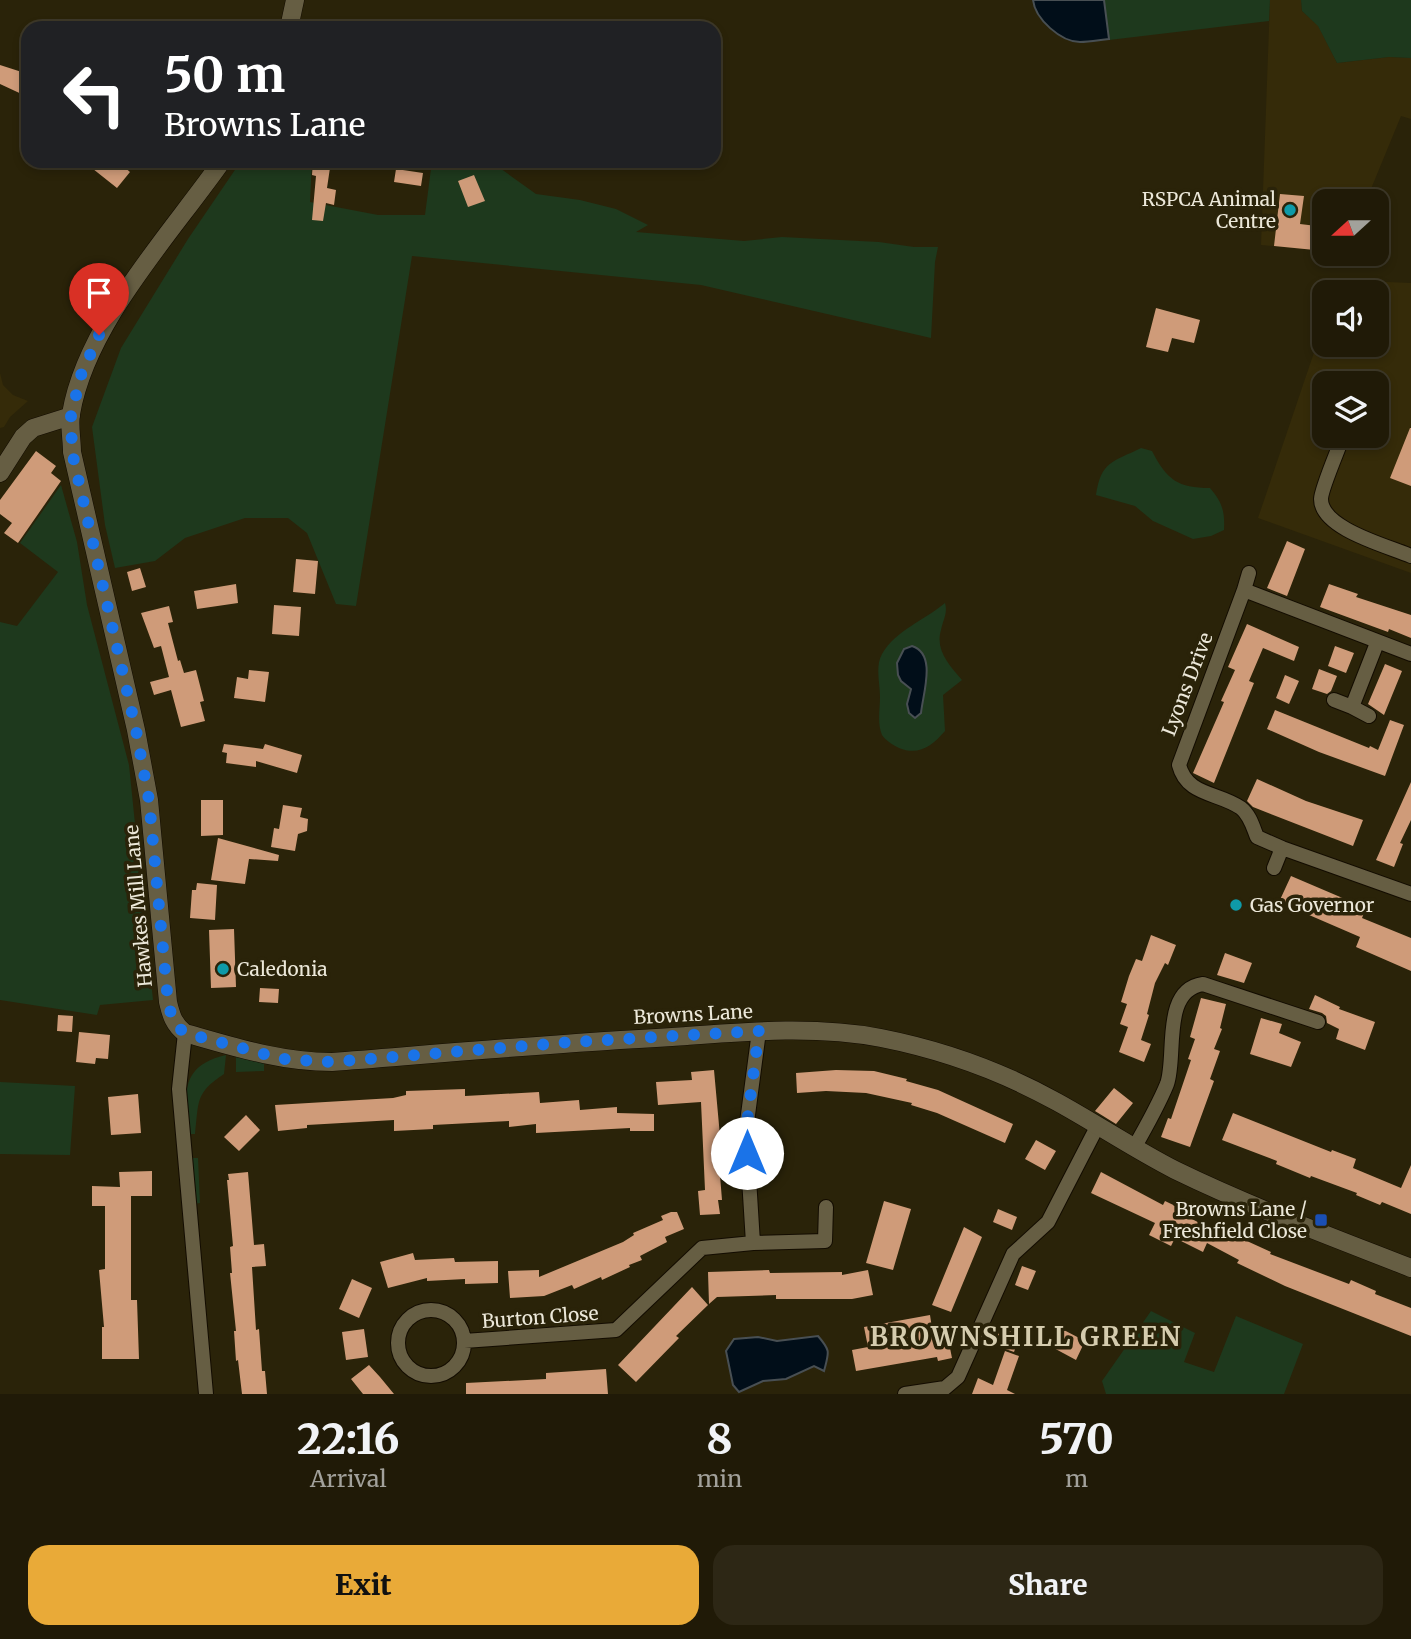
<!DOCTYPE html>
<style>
:root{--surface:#201a07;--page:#2d2715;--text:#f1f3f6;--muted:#a2a19b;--line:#3d3828;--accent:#e9aa38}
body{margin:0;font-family:Merriweather,serif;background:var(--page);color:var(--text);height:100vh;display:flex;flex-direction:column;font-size:26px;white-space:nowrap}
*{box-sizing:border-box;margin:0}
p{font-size:23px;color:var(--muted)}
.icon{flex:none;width:38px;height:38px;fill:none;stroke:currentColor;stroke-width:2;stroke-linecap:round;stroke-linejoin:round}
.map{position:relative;height:1394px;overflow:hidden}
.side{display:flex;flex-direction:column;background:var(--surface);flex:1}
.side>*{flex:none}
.banner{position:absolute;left:21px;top:21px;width:700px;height:147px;border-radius:21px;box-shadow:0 4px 10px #0003,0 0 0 2px var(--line);background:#202124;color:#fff;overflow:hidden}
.needle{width:46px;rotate:249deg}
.tools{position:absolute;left:1312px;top:189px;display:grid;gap:14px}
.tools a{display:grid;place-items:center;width:77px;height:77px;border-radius:14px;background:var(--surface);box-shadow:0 4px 10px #0003,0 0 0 2px var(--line);font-size:35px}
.pin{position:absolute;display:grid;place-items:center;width:60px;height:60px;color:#fff;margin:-72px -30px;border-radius:50% 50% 50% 0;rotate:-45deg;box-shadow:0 0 7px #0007}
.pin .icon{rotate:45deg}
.me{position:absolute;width:77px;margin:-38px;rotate:0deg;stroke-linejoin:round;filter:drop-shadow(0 0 5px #0008)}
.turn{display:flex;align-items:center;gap:24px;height:147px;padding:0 28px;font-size:32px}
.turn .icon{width:91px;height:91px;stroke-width:2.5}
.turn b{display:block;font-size:49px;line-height:60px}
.eta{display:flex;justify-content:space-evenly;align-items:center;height:119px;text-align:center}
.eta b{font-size:42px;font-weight:800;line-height:49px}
.action{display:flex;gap:14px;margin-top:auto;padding:14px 28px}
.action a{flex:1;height:80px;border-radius:21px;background:var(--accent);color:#111;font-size:28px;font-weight:800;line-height:80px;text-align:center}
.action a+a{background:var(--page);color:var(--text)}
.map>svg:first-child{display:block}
.built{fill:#352b09;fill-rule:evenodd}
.green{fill:#1e391d}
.water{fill:#010e19;stroke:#484f53;stroke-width:2}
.building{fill:#cf9b79}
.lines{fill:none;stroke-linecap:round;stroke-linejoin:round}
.minor-casing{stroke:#130c00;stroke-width:16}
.tertiary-casing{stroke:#130c00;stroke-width:19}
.minor{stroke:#665e43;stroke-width:14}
.tertiary{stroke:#665e43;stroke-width:18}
.route{stroke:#1a73e8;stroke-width:12;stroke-dasharray:0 21.6}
.culture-dot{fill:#0f9aa8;stroke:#2a2309;stroke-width:2.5}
.transit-dot{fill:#1a4fb4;stroke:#2a2309;stroke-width:2.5}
.labels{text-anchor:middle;stroke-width:7;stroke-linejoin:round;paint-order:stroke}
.poi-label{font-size:19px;fill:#ece8d9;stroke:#2a2309;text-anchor:end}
.street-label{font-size:19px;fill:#ece8d9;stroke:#2a2309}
.district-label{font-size:26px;font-weight:bold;letter-spacing:2px;fill:#d5ccae;stroke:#2a2309}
</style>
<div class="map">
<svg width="1411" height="1394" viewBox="0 0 1411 1394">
<rect width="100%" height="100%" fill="#2a2309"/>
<path class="built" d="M1270,0h31l1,11 16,14 19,38 52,-6 22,1v61l-10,-3 -35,85h-41v50l-64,-6z
M1339,280l72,3v290l-153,-55 67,-198v25h52v-53h-42zM1325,383h52v53h-52z
M0,373l3,12 10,10 15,6 -18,16 -6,10 -4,1z"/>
<path class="green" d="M1104,0h166l-1,21 -160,19z
M1301,0h110v58l-22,-1 -52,6 -19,-37 -16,-15z
M241,161h71l-2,41 68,13h47l7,-54h58l46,33 44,6 36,9 32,16 -12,7 108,9 38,-4 97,5 35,5h24l-3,15 -4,76 -230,-53 -289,-29 -56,350 -20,-2 -29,-71 -19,-15h-43l-60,20 -30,23 -40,7 -10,-43 -13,-98 29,-79 67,-109z
M1141,448l11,3c15,29 26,37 58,37 12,14 15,23 14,42l-13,6 -18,3 -40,-18 -18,-15 -39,-11c5,-34 17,-33 45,-47z
M61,485l16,57 10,63 42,160 24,235 -53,5 -3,10 -97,-15v-378l17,4 41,-54 -38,-29z
M945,603c3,10 -2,17 -4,27 -6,20 8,35 21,50l-19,15 2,36c-13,15 -26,25 -46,17 -6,-3 -14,-8 -17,-13 -5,-12 -2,-26 -2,-38 0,-14 -5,-30 2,-43 14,-24 43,-34 63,-51z
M226,1055l-2,19c-29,19 -25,27 -29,60h-7c-3,-40 -9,-68 38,-79z
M236,1056l28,6v9l-28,1z
M0,1082l75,4 -5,69 -70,-1z
M190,1158h8l2,45 -6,1z
M1151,1311l44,22 -11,29 30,10 22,-56 67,28 -19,50h-178l-4,-13z"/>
<path class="water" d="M1033,0h71l5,39c-10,1 -19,3 -29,3 -19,0 -45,-23 -47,-42z
M912,646c25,8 11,47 9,67l-6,5 -6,-5 -2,-9 4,-15 -10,-8 -3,-6 -1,-12 7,-14z
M818,1336c13,15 11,16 6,35l-10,-5 -28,13 -23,2 -24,11 -6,-7 -7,-34 8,-12 24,-2 19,4z"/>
<path class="building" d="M0,65l28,9v23l-28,-13z
M83,161h34l13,11 -13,16z
M313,161h18l-4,27 9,2 -2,15 -8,-2 -3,18 -11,-1 4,-44 -4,-1z
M396,169l27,4 -2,13 -27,-4z
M474,175l11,26 -17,6 -10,-26z
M1280,194l24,2 -4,28 25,3v24l-51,-5z
M1156,308l44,12 -6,23 -22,-5 -4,14 -22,-5z
M1410,428h1v58l-21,-8z
M36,451l20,15 -5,7 10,8 -43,62 -14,-10 8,-10 -12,-9v-14z
M1287,541l18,8 -18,47 -20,-8z
M296,559l22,2 -3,33 -22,-2z
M140,568l6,19 -14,4 -5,-19z
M236,584l2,19 -41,6 -3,-18z
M1329,584l29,10 -2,3 55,18v23l-22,-9 -1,3 -68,-25z
M274,605l27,2 -2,29 -27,-2z
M169,606l4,16 -5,1 10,38 2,-1 4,13 12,-3 8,31 -4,1 5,19 -24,6 -10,-37 -17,5 -4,-13 19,-5 -8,-31 -7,2 -13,-35z
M1247,624l52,23 -5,14 -31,-13 -14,33 5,2 -40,100 -21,-10 31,-71 -3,-1 14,-31 -7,-3z
M1335,646l19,7 -8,20 -18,-7z
M1385,664l17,7 -18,44 -16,-11z
M1319,669l18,7 -6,15 -4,3 -15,-5z
M249,670l20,2 -4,30 -31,-4 3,-21 11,2z
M1285,675l14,6 -10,23 -13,-6z
M1275,710l94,38 1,-2 8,4 12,-30 14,5 -19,51 -66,-24 -52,-23z
M224,744l39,5 2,-5 37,11 -5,18 -41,-12v6l-30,-4 1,-10 -5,-1z
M1257,779l49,22 57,19 -10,26 -100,-39 -6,-6z
M1411,782v38l-11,23 3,1 -9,23 -18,-7z
M201,800h22v35l-22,1z
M283,805l19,3 -2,9 8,2 -1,12 -9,3 -3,17 -24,-4 3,-19 5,1z
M218,838l61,17 -1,6 -29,-2 -4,25 -34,-4z
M1291,876l75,32 -4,10 49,20v33l-55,-24 4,-10 -81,-35z
M197,883l20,2 -2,35 -25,-2 2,-28h4z
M234,929l2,58 -25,1 -2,-58z
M1151,935l25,10 -8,20 -3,-2 -10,20 -8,31 2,1 -8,25 10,4 -7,18 -25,-10 9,-25 -8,-3 7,-20 -6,-2 8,-26 7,-17 6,2z
M1225,953l27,10 -8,20 -27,-8z
M260,988l19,1 -1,14 -19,-1z
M1315,995l25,12 -1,2 36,13 -10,28 -29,-11 3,-10 -12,-6 -1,-7 -4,-3 -13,-4z
M1201,998l25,6 -6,24 2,1 -8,20 6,2 -10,28 4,2 -24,66 -29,-10 7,-19 3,1 20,-59 -3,-1 7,-20 -5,-2z
M58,1015l15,1 -1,16 -15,-1z
M1261,1018l21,6 -3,9 22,9 -10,25 -41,-13z
M79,1032l31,3 -2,24 -12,-1 -1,6 -19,-2z
M714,1070l6,66 1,27h-2l3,37h-4l2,14 -20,1 -2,-24 7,-1 -4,-88 -43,3 -2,-23 36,-2 -1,-8z
M836,1070l38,1 33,8 -1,2 32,9 75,34 -8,19 -68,-30 -26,-8 1,-2 -46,-10 -40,-2 -29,2 -1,-20z
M1114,1088l19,15 -17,21 -21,-13z
M465,1089v7l74,-4 1,11 39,-3 1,10 37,-3v6l37,1v17h-24v-3l-94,5v-9l-27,3v-6l-76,4v4l-39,2v-11l-87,5v3l-29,3 -3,-26 118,-7 13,-3v-4z
M138,1094l3,39 -30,2 -3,-38z
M1233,1113l98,39 1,-2 24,9 -3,9 48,20 10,-23v49l-29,-12 -2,3 -24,-10 1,-2 -46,-17 -1,2 -34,-14 1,-3 -55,-21z
M246,1115l14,15 -21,21 -15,-14z
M1036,1140l20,11 -11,19 -20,-11z
M152,1171v25h-21v104h6l2,59h-37v-32h2l-5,-57 6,-1v-63h-13v-20l28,1 -1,-15z
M248,1172l6,73 10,-1 2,22 -14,1 4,63 3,-1 3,42h3l2,23h-25l-4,-34 -2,1 -2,-30h2l-6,-58h2l-2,-26 3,-1 -6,-66h2l-1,-6z
M1101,1172l62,33 2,-4 23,11 -2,4 37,19 2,-4 46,21 -1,2 79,30 2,-4 25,11 -1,3 36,14v28l-126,-50 -48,-23 2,-3 -32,-17 -4,9 -28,-14 -4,8 -22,-11 6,-12 -64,-30z
M884,1201l27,8 -18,61 -27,-7z
M998,1209l19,8 -5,13 -19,-8z
M671,1212h6l7,17 -19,8 2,5 -27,14 2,4 -13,5 1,2 -28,13 -1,-3 -27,12 -2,-4 -28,11 -34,2 -2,-27 31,-1v7l84,-35 11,-7 -1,-2 30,-13 -2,-4z
M964,1227l18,10 -31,75 -19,-7z
M413,1253l2,7 39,-2 1,4 43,-1v22l-33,1v-5l-38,2v-3l-39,10 -8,-26z
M1022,1266l14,5 -8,19 -13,-5z
M769,1270l1,3 72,-1v3l26,-5 5,25 -21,4h-76v-4l-59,2 -8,7 -1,-32z
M352,1279l20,9 -13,30 -20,-9z
M692,1287l16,18 -32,31 3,2 -43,44 -18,-17z
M930,1315l4,26 14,-3 4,20 -14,3 -1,-4 -81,14 -4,-21 16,-3 -4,-20z
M1001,1327l19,8 -6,17 -20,-7z
M1060,1328l25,13 -9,19 -26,-14z
M364,1329l4,28 -22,3 -4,-28z
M1005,1351l14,5 -12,34 8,4h-43l6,-16 15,7z
M369,1365l11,12 14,17h-31l-12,-15z
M606,1369l2,25h-142v-11l80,-4v-6z"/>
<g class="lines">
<g class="minor-casing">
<path id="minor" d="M1343,436c-4,12 -22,53 -22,63 0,30 67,47 90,57
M1244,590l5,-17
M1334,700l18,7
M1369,716l-17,-9 25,-64
M1282,848l-25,-11c-4,-10 -7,-22 -16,-29 -23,-16 -54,-12 -62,-43l65,-175 167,64
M1274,868l8,-20 129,46
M759,1031l-13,99 7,113 72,-2 1,-34
M185,1033l-6,56 27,305
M1134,1148c12,-21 24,-42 33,-64 10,-28 -6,-94 36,-100l115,38
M398 1343a33 33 0 1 1 66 0a33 33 0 1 1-66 0Z
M464,1341l152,-11 86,-82 51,-5
M905,1394l40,-6 13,-11 55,-123 35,-32 49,-95"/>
</g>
<g class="tertiary-casing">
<path id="tertiary" d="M289,28l6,-28
M222,161c-52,74 -136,163 -151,253 -2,12 1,26 1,38l64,278 13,70 19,202c3,13 6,23 17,31 49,14 96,29 147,29 114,-9 227,-19 340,-25 69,-5 141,-12 209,1 61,12 122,34 176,64 40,22 77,47 118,68 76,37 157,67 236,98
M0,473l23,-36 10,-9 38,-12"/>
</g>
<use href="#minor" class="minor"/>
<use href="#tertiary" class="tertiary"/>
</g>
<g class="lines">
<path class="route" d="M99,335l-18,40 -10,41 1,36 64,278 13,70 19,202c3,13 6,23 17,31l98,26 49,3 240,-20 187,-11 -13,99 1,23"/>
</g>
<g class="culture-dot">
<circle cx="1290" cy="210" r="7"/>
<circle cx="1236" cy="905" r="7"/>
<circle cx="223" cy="969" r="7"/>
</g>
<rect class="transit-dot" x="1314" y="1213" width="14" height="14" rx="3.5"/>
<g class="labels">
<g class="poi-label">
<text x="1276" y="206">RSPCA Animal<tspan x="1276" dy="22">Centre</tspan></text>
<text x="1250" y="912" text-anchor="start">Gas Governor</text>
<text x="237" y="976" text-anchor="start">Caledonia</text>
<text x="1307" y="1216">Browns Lane /<tspan x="1307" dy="22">Freshfield Close</tspan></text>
</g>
<g class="street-label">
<text transform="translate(1187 684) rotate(-69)" y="7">Lyons Drive</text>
<text transform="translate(138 906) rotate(-95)" y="7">Hawkes Mill Lane</text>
<text transform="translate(693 1014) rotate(-3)" y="7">Browns Lane</text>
<text transform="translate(540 1317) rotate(-4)" y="7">Burton Close</text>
</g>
<g class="district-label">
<text x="1026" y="1346">BROWNSHILL GREEN</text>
</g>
</g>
</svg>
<div class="tools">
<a><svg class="needle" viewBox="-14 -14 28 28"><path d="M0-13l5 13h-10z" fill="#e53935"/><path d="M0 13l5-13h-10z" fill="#a2a19b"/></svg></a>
<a><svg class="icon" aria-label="sound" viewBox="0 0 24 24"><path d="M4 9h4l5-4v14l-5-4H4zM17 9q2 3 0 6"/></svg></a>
<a><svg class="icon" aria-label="layers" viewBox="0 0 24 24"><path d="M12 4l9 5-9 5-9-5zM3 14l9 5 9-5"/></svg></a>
</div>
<div class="pin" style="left:99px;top:335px;background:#d93025"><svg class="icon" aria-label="arrive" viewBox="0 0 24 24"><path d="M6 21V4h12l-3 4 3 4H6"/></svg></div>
<svg class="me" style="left:747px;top:1153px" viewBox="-20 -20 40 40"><circle r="19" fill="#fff"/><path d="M0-13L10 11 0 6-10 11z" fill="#1a73e8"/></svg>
<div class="banner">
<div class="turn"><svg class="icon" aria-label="left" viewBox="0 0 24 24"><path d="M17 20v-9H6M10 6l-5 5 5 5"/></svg><div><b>50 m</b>Browns Lane</div></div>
</div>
</div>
<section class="side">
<div class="eta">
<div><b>22:16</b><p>Arrival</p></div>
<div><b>8</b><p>min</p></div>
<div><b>570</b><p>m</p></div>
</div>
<div class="action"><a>Exit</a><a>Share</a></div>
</section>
